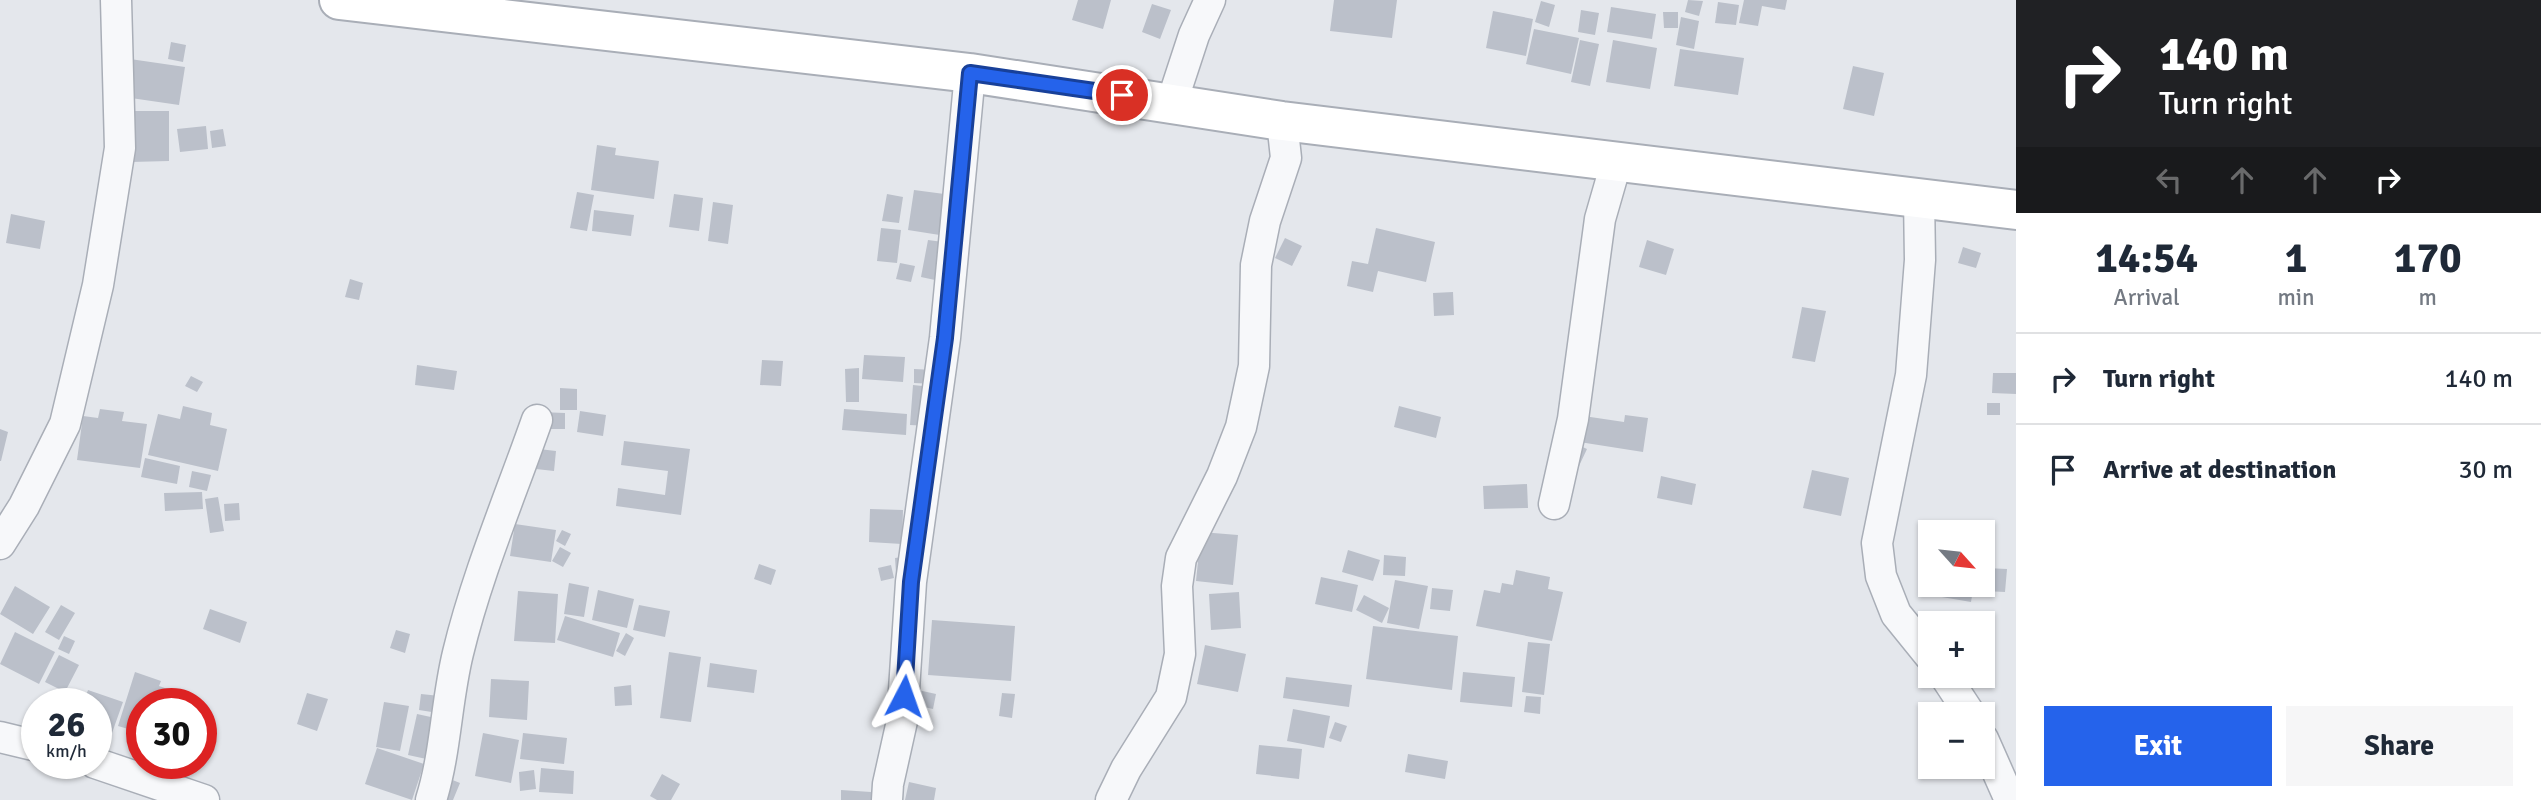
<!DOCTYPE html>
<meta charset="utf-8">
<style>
:root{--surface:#fff;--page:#f6f6f7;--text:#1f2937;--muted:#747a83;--line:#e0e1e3;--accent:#2563eb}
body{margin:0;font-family:Signika,sans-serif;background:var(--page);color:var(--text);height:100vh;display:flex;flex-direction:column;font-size:26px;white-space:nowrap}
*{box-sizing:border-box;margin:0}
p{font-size:23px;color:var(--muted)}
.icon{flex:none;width:38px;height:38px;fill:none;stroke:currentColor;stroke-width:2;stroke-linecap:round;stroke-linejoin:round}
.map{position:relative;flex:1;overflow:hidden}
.drawer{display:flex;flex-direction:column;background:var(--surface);width:525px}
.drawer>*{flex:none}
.guide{background:#202124;color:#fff;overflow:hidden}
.needle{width:46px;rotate:117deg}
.fabs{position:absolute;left:1918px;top:520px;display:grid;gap:14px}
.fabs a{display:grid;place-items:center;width:77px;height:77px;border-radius:0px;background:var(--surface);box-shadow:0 2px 5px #0004;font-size:35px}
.speed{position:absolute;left:21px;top:688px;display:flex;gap:14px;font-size:35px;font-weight:700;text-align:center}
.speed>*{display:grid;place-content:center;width:91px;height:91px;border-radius:50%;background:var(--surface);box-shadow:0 2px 5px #0004;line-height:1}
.speed small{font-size:18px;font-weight:400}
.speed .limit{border:10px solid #d22;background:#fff;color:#111}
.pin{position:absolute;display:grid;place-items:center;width:60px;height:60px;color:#fff;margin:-30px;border:4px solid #fff;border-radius:50%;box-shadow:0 2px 7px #0007}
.me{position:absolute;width:77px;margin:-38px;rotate:4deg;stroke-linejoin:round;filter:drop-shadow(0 0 5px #0008)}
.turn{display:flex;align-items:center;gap:24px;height:147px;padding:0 28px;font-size:32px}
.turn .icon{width:91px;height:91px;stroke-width:2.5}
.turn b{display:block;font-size:49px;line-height:60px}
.lanes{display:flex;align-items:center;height:66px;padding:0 28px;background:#0003;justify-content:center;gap:35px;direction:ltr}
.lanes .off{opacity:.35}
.eta{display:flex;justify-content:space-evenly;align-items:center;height:119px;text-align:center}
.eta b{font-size:42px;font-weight:700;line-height:49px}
.primary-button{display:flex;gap:14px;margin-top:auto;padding:14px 28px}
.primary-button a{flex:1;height:80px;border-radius:0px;background:var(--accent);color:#fff;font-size:28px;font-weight:700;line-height:80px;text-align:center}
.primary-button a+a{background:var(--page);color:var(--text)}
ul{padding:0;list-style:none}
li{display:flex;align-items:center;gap:21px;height:91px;padding:0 28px;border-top:2px solid var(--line)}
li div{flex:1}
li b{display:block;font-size:26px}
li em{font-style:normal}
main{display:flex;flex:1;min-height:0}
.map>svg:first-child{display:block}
.building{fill:#bbc0ca}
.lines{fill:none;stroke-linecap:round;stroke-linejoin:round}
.street-casing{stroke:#a9aeb7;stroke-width:33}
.secondary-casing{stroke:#a9aeb7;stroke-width:42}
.street{stroke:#f7f8fa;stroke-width:30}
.secondary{stroke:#fff;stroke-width:38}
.route-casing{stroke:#184099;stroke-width:18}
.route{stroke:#2563eb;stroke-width:12}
</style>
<main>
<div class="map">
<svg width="2016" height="800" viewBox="0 0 2016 800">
<rect width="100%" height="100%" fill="#e4e7ec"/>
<path class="building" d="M1078,0h33l-8,29 -31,-9z
M1334,0h63l-5,38 -62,-7z
M1688,0l15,1 -4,15 -14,-4z
M1744,0h43l-2,10 -23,-4 -4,20 -19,-3z
M1541,1l14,4 -6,22 -14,-5z
M1718,2l21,3 -3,20 -21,-2z
M1152,4l19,6 -11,29 -18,-7z
M1611,7l45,7 -4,25 -45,-7z
M1581,10l18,3 -4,22 -17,-3z
M1493,11l40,8 -7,37 -40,-8z
M1663,12h15v16h-14z
M1681,17l18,4 -5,28 -18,-4z
M1534,29l45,9 -8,36 -45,-10z
M1580,40l19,4 -9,42 -19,-4z
M1613,40l44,8 -7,41 -44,-7z
M171,42l15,3 -3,17 -15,-3z
M1680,49l64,9 -6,37 -64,-9z
M130,59l55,8 -6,38 -55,-8z
M1853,66l31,7 -10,43 -31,-7z
M131,111h38v50l-38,1z
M206,126l2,23 -28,3 -3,-23z
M223,129l3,17 -14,2 -2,-17z
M597,145l19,3 -1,7 44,6 -5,38 -63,-9z
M914,190l38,5 -6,41 -38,-6z
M577,192l17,3 -7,36 -17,-3z
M674,194l29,4 -4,33 -30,-4z
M887,194l16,3 -4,26 -17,-2z
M713,202l20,3 -5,39 -20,-3z
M594,210l40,5 -3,21 -39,-5z
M11,214l34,7 -5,28 -34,-6z
M881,228l20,2 -4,33 -20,-2z
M1376,228l59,14 -9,40 -48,-11 -5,21 -26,-6 5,-25 16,3z
M1285,238l17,8 -10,20 -17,-8z
M928,240l15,2 -8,38 -14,-3z
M1647,240l27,9 -8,26 -27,-8z
M1963,247l18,6 -5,15 -18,-5z
M900,263l15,3 -4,16 -15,-3z
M350,279l13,4 -4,17 -14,-3z
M1453,292l1,23 -20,1 -1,-23z
M1802,307l24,4 -11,51 -23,-4z
M864,355l41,2 -2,25 -41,-3z
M762,360l21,1 -2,25 -21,-1z
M417,365l40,6 -3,19 -39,-5z
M859,368v34h-13l-1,-33z
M914,369l20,1 -1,14 -19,-1z
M1993,373h23v21l-24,-1z
M191,376l12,6 -6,10 -12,-6z
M913,385l19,2 -2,39 -20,-1z
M560,388l17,1v21h-17z
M1987,403h13v12h-13z
M183,406l29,7 -2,12 17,4 -9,42 -70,-16 10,-41 22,5z
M1399,406l42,11 -5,21 -42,-11z
M100,409l24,3 -2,9 25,3 -7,44 -63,-8 6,-44 15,2z
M844,409l63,5 -1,21 -64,-5z
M580,411l26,4 -3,21 -26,-4z
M540,412l25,1v16h-25z
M1577,415l47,7 1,-7 23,3 -5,34 -70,-11z
M0,429l8,3 -7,29h-1z
M624,441l66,8 -9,66 -65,-9 2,-18 47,7 3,-24 -47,-6z
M1576,444l11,5 -8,17 -11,-6z
M539,449l17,2 -2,20 -18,-2z
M145,458l35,8 -3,18 -36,-7z
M1812,470l37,8 -8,38 -38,-8z
M192,471l19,4 -4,16 -18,-4z
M1661,476l35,8 -4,21 -35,-7z
M1527,484l1,24 -44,1 -1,-23z
M202,492l1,17 -38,2 -1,-18z
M218,497l6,34 -14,2 -5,-34z
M239,503l1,17 -15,1 -1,-17z
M870,509l33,1 -1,34 -33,-2z
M515,524l41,6 -5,32 -41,-6z
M562,530l9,4 -6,12 -9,-5z
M1201,532l37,3 -5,50 -37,-4z
M560,547l11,6 -8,14 -11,-6z
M1348,550l32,10 -7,21 -31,-9z
M1384,555l22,2 -1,19 -22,-1z
M910,556l1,16 -15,1 -1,-15z
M759,564l17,6 -5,15 -17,-6z
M891,565l3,13 -13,3 -3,-13z
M1986,568l21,1 -2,23 -21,-1z
M1516,570l34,7 -2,12 15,3 -11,49 -76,-15 8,-36 16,3 2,-10 11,2z
M1321,577l37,8 -6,27 -37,-8z
M1395,580l33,6 -9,43 -32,-6z
M569,583l20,4 -5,30 -20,-3z
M1938,584h36l-3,18 -35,-6z
M15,586l35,21 -17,27 -33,-20z
M1432,588l21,2 -3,21 -20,-2z
M598,590l36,9 -7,29 -35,-8z
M518,591l40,3 -3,49 -41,-2z
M1239,592l2,36 -30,2 -2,-36z
M1364,595l25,13 -7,15 -26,-13z
M61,605l14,8 -16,27 -14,-8z
M639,605l31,6 -5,26 -32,-7z
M210,609l37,13 -7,21 -37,-14z
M565,616l55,17 -7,24 -56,-17z
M932,620l83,6 -4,55 -83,-6z
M1373,626l85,10 -6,54 -86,-11z
M396,630l14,4 -5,19 -15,-5z
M15,632l40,20 -16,32 -39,-20z
M626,633l8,5 -9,18 -9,-5z
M64,636l11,5 -6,13 -11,-5z
M1528,642l22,2 -6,51 -22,-3z
M1205,645l41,9 -8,38 -41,-8z
M669,652l32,5 -10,65 -31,-4z
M59,655l20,10 -14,27 -20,-10z
M710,663l47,7 -3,23 -47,-6z
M135,672l26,9 -2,5 32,11 -2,7h-47v29l-24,-7z
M1463,672l52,5 -3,30 -52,-5z
M1286,677l66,8 -3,22 -66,-9z
M491,679l38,2 -2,39 -38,-3z
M631,685l1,20 -17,1 -1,-19z
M88,690l35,12 -11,31 -16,-6v-23h-13z
M918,690l18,4 -3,15 -18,-4z
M307,693l21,6 -11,32 -20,-7z
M1002,693l13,1 -3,24 -13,-2z
M421,694l19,2 -2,17 -19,-3z
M1526,696l15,1 -1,17 -16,-2z
M384,702l25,4 -9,45 -24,-4z
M1293,709l37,7 -6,32 -37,-7z
M417,714l23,5 -9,41 -23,-5z
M1335,722l12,4 -6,16 -12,-4z
M483,733l36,7 -8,43 -36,-7z
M523,733l44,5 -3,26 -44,-5z
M1259,745l43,4 -3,30 -43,-5z
M377,748l47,16 -12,36 -47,-16z
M1408,754l40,7 -3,18 -40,-7z
M541,768l33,3 -1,23 -34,-2z
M534,770l2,19 -16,2 -1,-19z
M662,774l18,10 -9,16h-14l-7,-4z
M445,777l15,6 -7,17h-18z
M909,782l27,6 -2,12h-29z
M841,790l30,2v8h-30z"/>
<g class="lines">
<g class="street-casing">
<path id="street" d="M1172,102l22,-67 16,-35
M1919,197l1,63 -9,115 -34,168 4,33 15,38 34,42
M1554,504l19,-85 27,-200 17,-59
M0,544l24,-38 41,-82 33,-139 22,-137 -4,-148
M1945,676l25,38
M0,737l37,9
M1983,739l27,61
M95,763l109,37
M431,800c15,-48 15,-98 27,-147 19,-79 52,-156 79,-233
M887,800l1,-16 14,-63 9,-139 34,-244 25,-265
M1111,800l15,-31 45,-72 9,-43 -3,-68 4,-28 41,-82 19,-49 13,-61 2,-101 9,-44 21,-63 -4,-37"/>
</g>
<g class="secondary-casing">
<path id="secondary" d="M339,0l631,73 312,48 734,89"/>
</g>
<use href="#street" class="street"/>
<use href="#secondary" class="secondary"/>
</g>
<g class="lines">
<g class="route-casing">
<path id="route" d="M904,696l7,-114 34,-244 25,-265 152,22"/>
</g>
<use href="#route" class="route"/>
</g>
</svg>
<div class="fabs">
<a><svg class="needle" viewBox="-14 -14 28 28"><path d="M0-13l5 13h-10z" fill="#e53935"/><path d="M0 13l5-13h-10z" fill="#747a83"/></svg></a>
<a>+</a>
<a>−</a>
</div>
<div class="speed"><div>26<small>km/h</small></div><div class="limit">30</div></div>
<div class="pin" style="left:1122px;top:95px;background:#d93025"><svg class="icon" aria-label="arrive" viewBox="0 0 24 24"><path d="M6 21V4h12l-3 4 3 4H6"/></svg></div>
<svg class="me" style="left:904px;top:696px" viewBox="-20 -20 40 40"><path d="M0-17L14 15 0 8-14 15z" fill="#2563eb" stroke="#fff" stroke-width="4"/></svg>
</div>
<section class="drawer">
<div class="guide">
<div class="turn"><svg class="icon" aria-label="right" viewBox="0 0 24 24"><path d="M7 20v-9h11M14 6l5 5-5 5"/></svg><div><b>140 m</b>Turn right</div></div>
<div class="lanes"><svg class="icon off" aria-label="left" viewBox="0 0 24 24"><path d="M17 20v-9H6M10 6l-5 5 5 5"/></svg><svg class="icon off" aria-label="ahead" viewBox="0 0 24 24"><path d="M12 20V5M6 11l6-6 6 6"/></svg><svg class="icon off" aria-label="ahead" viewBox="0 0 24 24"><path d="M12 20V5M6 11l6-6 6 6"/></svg><svg class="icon" aria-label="right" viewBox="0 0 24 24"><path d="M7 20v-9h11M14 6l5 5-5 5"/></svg></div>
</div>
<div class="eta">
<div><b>14:54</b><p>Arrival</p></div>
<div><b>1</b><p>min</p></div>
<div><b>170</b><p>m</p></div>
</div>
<ul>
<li><svg class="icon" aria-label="right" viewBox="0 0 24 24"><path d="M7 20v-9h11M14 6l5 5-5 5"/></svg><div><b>Turn right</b></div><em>140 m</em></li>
<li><svg class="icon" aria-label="arrive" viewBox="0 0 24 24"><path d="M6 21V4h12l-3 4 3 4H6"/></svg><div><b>Arrive at destination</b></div><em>30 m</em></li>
</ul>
<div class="primary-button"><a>Exit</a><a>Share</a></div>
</section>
</main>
